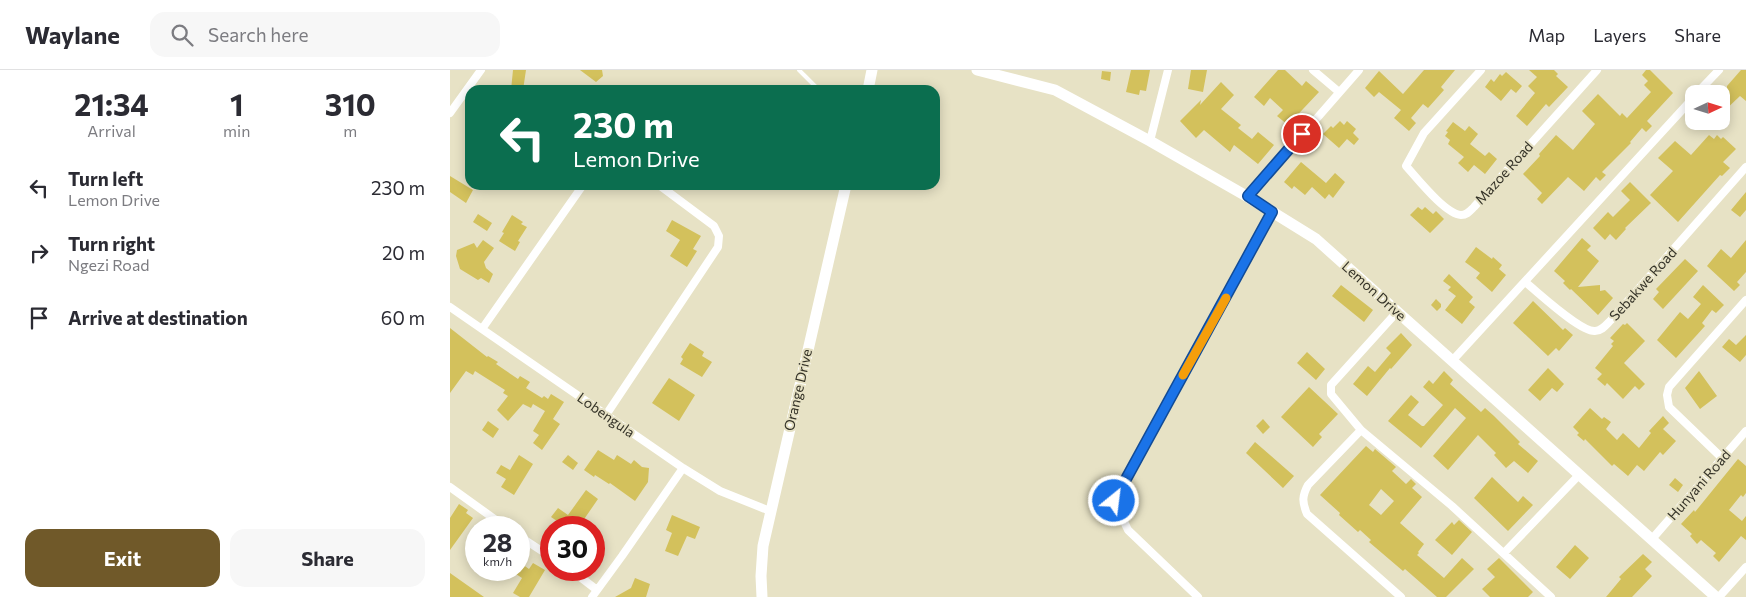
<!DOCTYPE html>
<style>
:root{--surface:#fff;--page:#f7f7f7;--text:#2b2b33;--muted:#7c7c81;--line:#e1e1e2;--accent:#705929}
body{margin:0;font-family:Commissioner,sans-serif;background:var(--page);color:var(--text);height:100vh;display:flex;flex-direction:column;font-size:19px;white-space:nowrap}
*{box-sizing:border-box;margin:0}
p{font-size:16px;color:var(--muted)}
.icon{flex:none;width:28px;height:28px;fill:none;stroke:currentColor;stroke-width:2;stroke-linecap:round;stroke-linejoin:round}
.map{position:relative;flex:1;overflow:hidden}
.side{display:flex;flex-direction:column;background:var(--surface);width:450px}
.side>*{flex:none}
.guide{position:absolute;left:15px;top:15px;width:475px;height:105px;border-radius:15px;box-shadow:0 2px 12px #0003;background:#0b6e4f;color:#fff;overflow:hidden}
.needle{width:32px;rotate:86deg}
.fabs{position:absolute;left:1235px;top:15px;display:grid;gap:10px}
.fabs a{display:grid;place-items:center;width:45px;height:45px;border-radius:10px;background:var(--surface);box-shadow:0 2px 12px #0003;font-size:25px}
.speed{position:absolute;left:15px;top:446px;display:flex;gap:10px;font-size:25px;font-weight:700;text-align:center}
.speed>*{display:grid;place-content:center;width:65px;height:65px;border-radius:50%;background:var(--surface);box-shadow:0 2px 12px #0003;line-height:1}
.speed small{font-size:12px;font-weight:400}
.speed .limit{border:8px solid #d22;background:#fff;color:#111}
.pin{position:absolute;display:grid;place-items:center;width:42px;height:42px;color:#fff;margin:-21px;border:2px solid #fff;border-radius:50%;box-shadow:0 1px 5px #0007}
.me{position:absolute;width:55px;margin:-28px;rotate:29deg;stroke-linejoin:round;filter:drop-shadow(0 0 4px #0008)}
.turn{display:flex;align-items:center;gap:18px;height:105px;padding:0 25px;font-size:22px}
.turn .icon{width:65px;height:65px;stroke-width:2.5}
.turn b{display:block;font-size:35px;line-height:42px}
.eta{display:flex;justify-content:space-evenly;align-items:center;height:85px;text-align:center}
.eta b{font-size:30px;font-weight:700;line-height:35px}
.cta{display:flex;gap:10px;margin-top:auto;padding:10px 25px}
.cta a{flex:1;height:58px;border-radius:15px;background:var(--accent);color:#fff;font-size:20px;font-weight:700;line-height:58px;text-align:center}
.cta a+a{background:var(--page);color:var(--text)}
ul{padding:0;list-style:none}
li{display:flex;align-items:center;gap:15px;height:65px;padding:0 25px}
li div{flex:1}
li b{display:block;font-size:19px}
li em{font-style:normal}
header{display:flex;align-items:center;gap:30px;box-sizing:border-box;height:70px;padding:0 25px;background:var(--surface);border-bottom:1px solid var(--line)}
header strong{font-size:24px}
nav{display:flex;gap:28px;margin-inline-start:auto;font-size:18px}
.search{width:350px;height:45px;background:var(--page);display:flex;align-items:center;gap:12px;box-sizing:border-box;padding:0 18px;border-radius:15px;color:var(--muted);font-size:19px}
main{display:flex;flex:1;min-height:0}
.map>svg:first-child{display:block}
.building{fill:#d3c15c;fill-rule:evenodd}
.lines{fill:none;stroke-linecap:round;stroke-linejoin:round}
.lane{stroke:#fff;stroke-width:4}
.street{stroke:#fff;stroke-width:8}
.secondary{stroke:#fff;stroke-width:11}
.route-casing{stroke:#114b97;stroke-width:12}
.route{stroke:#1a73e8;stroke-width:9}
.slow{stroke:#f59e0b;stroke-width:9}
.labels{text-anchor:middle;stroke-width:4;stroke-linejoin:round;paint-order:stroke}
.street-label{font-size:14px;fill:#353328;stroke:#e7e2c5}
</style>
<header>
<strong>Waylane</strong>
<div class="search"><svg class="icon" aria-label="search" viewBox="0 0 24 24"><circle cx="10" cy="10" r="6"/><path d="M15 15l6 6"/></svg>Search here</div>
<nav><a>Map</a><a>Layers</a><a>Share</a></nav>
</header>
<main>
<section class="side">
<div class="eta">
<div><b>21:34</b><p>Arrival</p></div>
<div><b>1</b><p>min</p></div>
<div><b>310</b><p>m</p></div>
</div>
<ul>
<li><svg class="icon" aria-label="left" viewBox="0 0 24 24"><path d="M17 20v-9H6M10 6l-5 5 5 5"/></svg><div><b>Turn left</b><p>Lemon Drive</p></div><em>230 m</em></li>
<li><svg class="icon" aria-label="right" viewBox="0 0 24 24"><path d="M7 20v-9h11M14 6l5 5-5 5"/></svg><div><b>Turn right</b><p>Ngezi Road</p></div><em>20 m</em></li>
<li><svg class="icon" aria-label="arrive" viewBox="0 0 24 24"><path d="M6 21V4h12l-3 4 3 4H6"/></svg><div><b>Arrive at destination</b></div><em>60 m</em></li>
</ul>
<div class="cta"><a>Exit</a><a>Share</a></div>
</section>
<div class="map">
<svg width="1296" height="527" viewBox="0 0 1296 527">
<rect width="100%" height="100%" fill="#e7e2c5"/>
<path class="building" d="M63,0h13l-3,20h-12z
M130,0h22l1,6 -7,6z
M681,0h19l-4,21 -6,-1 -1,5 -13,-3z
M741,0h16l-4,22 -15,-3z
M828,0h7l17,16 4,-5 13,11 -31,33 -11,-9 6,-6 -13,-12 -6,8 -10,-9z
M974,0h31l-14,17 3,3 -16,18 -5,-4 -12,14 5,5 -7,8 -15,-13 7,-8 -22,-18 -5,5 -9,-9 14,-17 24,23z
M1079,0h25l4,4 -2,2 12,11 -19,20 -3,-3 -19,22 -11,-10 19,-23 -7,-7 9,-9z
M1196,0h4l23,23 -26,28 5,5 -6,6 -4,-4 -12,14 1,1 -29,29 4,3 -6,6 -4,-4 -12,14 -16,-14 -26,27 -5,-5 5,-6 -19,-19 17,-18 -1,-2 17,-19 17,15 22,-26 -13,-13 16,-17 22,22 2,-3 5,5 24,-26 -7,-7 4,-4 -6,-6z
M1291,0h5v31l-6,-5 -19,18v-20l6,5v-13z
M652,1l9,1 -1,9 -9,-2z
M1056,2l16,14 -6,7 -5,-4 -10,12 -16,-14 6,-8 3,3 6,-8 2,2z
M771,12l13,13 -13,14 20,16 -3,3 14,11 6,-7 16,13 -16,19 -24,-19 -4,7 -26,-22 -8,8 -16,-17 21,-21 -1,5z
M890,51l4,4 3,-4 9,8 -3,4 6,6 -5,6 -7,-6 -8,9 -16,-14 8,-8 2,2z
M1003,52l12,9 4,-5 9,8 -8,10 15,12 4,-4 8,7 -12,15 -11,-9 -6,7 -10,-9 6,-6 -16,-13 2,-4 -5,-4 3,-4 -2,-1z
M1259,65l5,4 3,-4 4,4 2,-2 13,12 -13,13 7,6 -8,8 -2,-1 -42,47 -28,-27 23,-24 -15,-13 17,-17 16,14z
M851,92l25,21 9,-10 10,9 -12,16 -4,-4 -4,5 -13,-12 -7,8 -11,-9 -2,3 -8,-7z
M0,106l23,14 -7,13 -16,-11z
M1180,112l21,21 -26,25 1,1 -10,11 -6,-6 -5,6 -12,-12 15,-16 5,5 17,-17 -9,-9z
M1296,122v18l-6,7 -9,-7z
M968,137l4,3 3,-3 8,7 3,-3 8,8 -14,14 -20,-18z
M28,144l14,9 -5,8 -14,-9z
M62,145l11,7 -2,2 6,3 -9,14 2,1 -5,9 -16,-10 5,-8 -2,-1z
M222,150l29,16 -8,13 4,2 -10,16 -17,-11 10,-16 -14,-9z
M1132,168l9,8 -4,4 12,11 -21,26 22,-2v6l5,-1 8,8 -15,17 -27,-26 -1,1 -7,-7 2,-2 -11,-10z
M33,170l11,8 -10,14 2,6 7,6 -4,9 -8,-5 -3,2 -18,-11 -4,-13 1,-6 17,-7 3,5z
M1296,170v32l-9,10 3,3 -6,6 -27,-25 14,-17 10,9z
M1026,177l16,12 1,-2 9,8 -3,4 7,6 -14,17 -16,-14 4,-5 -15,-11z
M1235,189l13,12 -35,38 -10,-10 6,-7 -3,-3z
M999,204l24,23 -4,5 6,5 -13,17 -17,-14 11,-14 -8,-6 3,-3 -8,-6z
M891,215l32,25 -9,12 -32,-26z
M1253,215l21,20 -8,8 -4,-3 -10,13 3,3 -29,32 -19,-18 23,-28 8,7 13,-15 -8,-7z
M986,229l5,5v3l-4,4 -6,-6z
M1083,231l30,29 2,-2 8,7 -14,16 -3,-3 -8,8 -35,-33z
M1177,253l18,18 -21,22 21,21 -6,6 -4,-4 -12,13 -16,-16 -2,3 -8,-7 5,-5 -7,-6 18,-22 -2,-2 3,-3 -4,-3 13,-14 2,1z
M0,258l37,29 1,-1 10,6 -2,2 22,15 2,-3 10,6 -4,6 16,10 2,-2 4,3 3,-5 13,8 -11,17 7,5 -18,26 -9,-7 6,-8 -6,-4 12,-20 -12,-7 -2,4 -8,-4 -15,17 -11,-11 11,-14 -5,-3 2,-3 -30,-19 -2,4 -7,-4 -16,22z
M951,263l11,12 -21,24 -1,-1 -23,28 -14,-12 15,-18 7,6 16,-19 -5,-5z
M1296,265v20l-6,7 -18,-15 7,-8 7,6z
M240,273l14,9 -2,4 10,6 -10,15 -22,-13 3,-5 -2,-2z
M857,282l18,17 -9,11 -19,-17z
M1098,298l16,16 -7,8 -5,-4 -12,13 -12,-11z
M994,301l9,9 -3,4 31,28 4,-4 9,8 26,26 -2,2 20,17 -10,12 -14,-12 -8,7 -12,-13 2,-2 -18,-18 -30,35 -15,-14 33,-38 -11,-10 -34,40 -33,-27 23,-26 8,7 -11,13 14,11h2l19,-21 -20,-18 6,-7 4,4z
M1249,301l18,25 -17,13 -15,-21z
M219,308l26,17 -16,26 -27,-18z
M859,317l29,27 -19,20 3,3 -9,10 -32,-30z
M1140,338l12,11 2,-2 7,5 -5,7 11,11 6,-7 16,15 12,-15 -2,-2 14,-15 6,7 -6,6 13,12 -13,14 -3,-3 -16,19 -7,-6 -9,11 -14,-12 -2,2 -27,-27 -1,2 -7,-6 2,-2 -6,-6z
M813,349l7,8 -7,7 -7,-8z
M38,351l11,8 -6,9 -11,-8z
M805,372l39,34 -11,12 -37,-35z
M916,376l7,6 2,-3 21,18 -4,4 14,13 5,-5 5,5 -4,4 10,9 -22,26 24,21 -6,8 1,1 -2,2 27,23 18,-20 12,11 -28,28h-9l-32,-28 -2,2 -34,-29 2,-2 -11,-10 -2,2 -19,-17 1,-2 -20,-18zM931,419l13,12 -13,14 -12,-10z
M148,380l16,10 3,-5 14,9 3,-4 8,7 7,1 -1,14 -13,19 -25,-18 -1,1 -14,-9 -1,2 -10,-7z
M69,385l14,9 -19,31 -13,-8 5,-8 -10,-6 5,-8 9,5z
M118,385l10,8 -5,7 -11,-8z
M1288,389l8,7v27l-3,4 -2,-2 -12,15 13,11 4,-5v24l-5,-4 -22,26 -6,-6 3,-3 -15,-13 -4,4 -7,-8 2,-2 -11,-10 13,-14 1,2z
M1042,407l26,25 5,-6 10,9 -25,26 -34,-33z
M1225,408l8,7 -5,7 -9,-7z
M136,420l12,9 -20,29h-21l3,-5 -9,-6 7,-9 10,7z
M9,434l9,6 -2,3 7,5 -23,32v-32z
M222,445l28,12 -5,12 -8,-3 -9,20 -13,-5 7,-18 -6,-3z
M1009,450l13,12 -20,23 -17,-15 17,-18 2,3z
M1125,475l14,13 -19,21 -14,-12z
M1193,484l9,8 -7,7 7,7 -20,21h-26l15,-18 -2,-2z
M1049,488l34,34 -5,5h-38l-8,-8 13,-12 -8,-8z
M69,492l10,7 4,-6 12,7 -16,27h-9l-7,-4 9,-15 -12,-8h9z
M0,503l34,24h-34z
M185,508l15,6 -4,13h-31l16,-9z"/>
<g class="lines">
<path class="lane" d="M349,0l20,20"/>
<path class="street" d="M863,0l26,22
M1031,0l-57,63 -18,33c11,12 39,48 55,49 6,0 9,-4 13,-8l123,-137
M1246,24l23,-24
M0,43l31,-43
M700,71l18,-71
M798,127l111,-127
M1075,212c14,11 55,50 70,49 7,0 11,-6 16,-11l135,-153
M0,237l233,161 37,23 50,20
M947,242l-66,73v9l30,36 91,76 99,91
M32,259l101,-144
M1002,291l242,-264
M156,345l112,-168 1,-11 -5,-10 -55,-41
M911,360l-53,55c-6,11 -6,17 -1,29l94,83
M1272,388l-53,-51 -2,-12 2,-8 77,-87
M0,417l57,41
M69,466l32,21
M1202,469l94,-108
M1054,483l75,-78
M121,500l26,20
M142,527l30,-41 61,-88
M748,527l-70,-67 -14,-29 158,-289
M1269,527l27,-30"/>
<path class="secondary" d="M527,0l78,20 95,51 98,56 68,42 400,358
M418,20l4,-20
M312,527l-1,-21 2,-30 83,-361"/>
</g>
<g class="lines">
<g class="route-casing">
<path id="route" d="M664,431l158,-289 -24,-16 54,-62"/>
</g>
<use href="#route" class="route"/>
<path class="slow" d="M733,305l43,-77"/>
</g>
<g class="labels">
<g class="street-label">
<text transform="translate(1054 103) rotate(-48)" y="5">Mazoe Road</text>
<text transform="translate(1193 214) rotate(-48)" y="5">Sebakwe Road</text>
<text transform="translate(924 221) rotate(42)" y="5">Lemon Drive</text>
<text transform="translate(348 320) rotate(-77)" y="5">Orange Drive</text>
<text transform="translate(156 345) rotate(35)" y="5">Lobengula</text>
<text transform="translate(1249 415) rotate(-49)" y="5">Hunyani Road</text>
</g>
</g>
</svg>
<div class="fabs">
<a><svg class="needle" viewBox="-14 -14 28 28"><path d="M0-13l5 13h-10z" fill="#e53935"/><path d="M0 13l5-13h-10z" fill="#7c7c81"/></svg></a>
</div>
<div class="speed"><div>28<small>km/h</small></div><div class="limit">30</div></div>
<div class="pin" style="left:852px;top:64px;background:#d93025"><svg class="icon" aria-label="arrive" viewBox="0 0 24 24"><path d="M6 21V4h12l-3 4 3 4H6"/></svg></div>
<svg class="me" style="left:664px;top:431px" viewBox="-20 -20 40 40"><circle r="17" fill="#1a73e8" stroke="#fff" stroke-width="3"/><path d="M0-11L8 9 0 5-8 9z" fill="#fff"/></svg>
<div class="guide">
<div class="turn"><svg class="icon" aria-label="left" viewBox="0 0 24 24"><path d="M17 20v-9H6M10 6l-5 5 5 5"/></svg><div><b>230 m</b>Lemon Drive</div></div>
</div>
</div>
</main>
